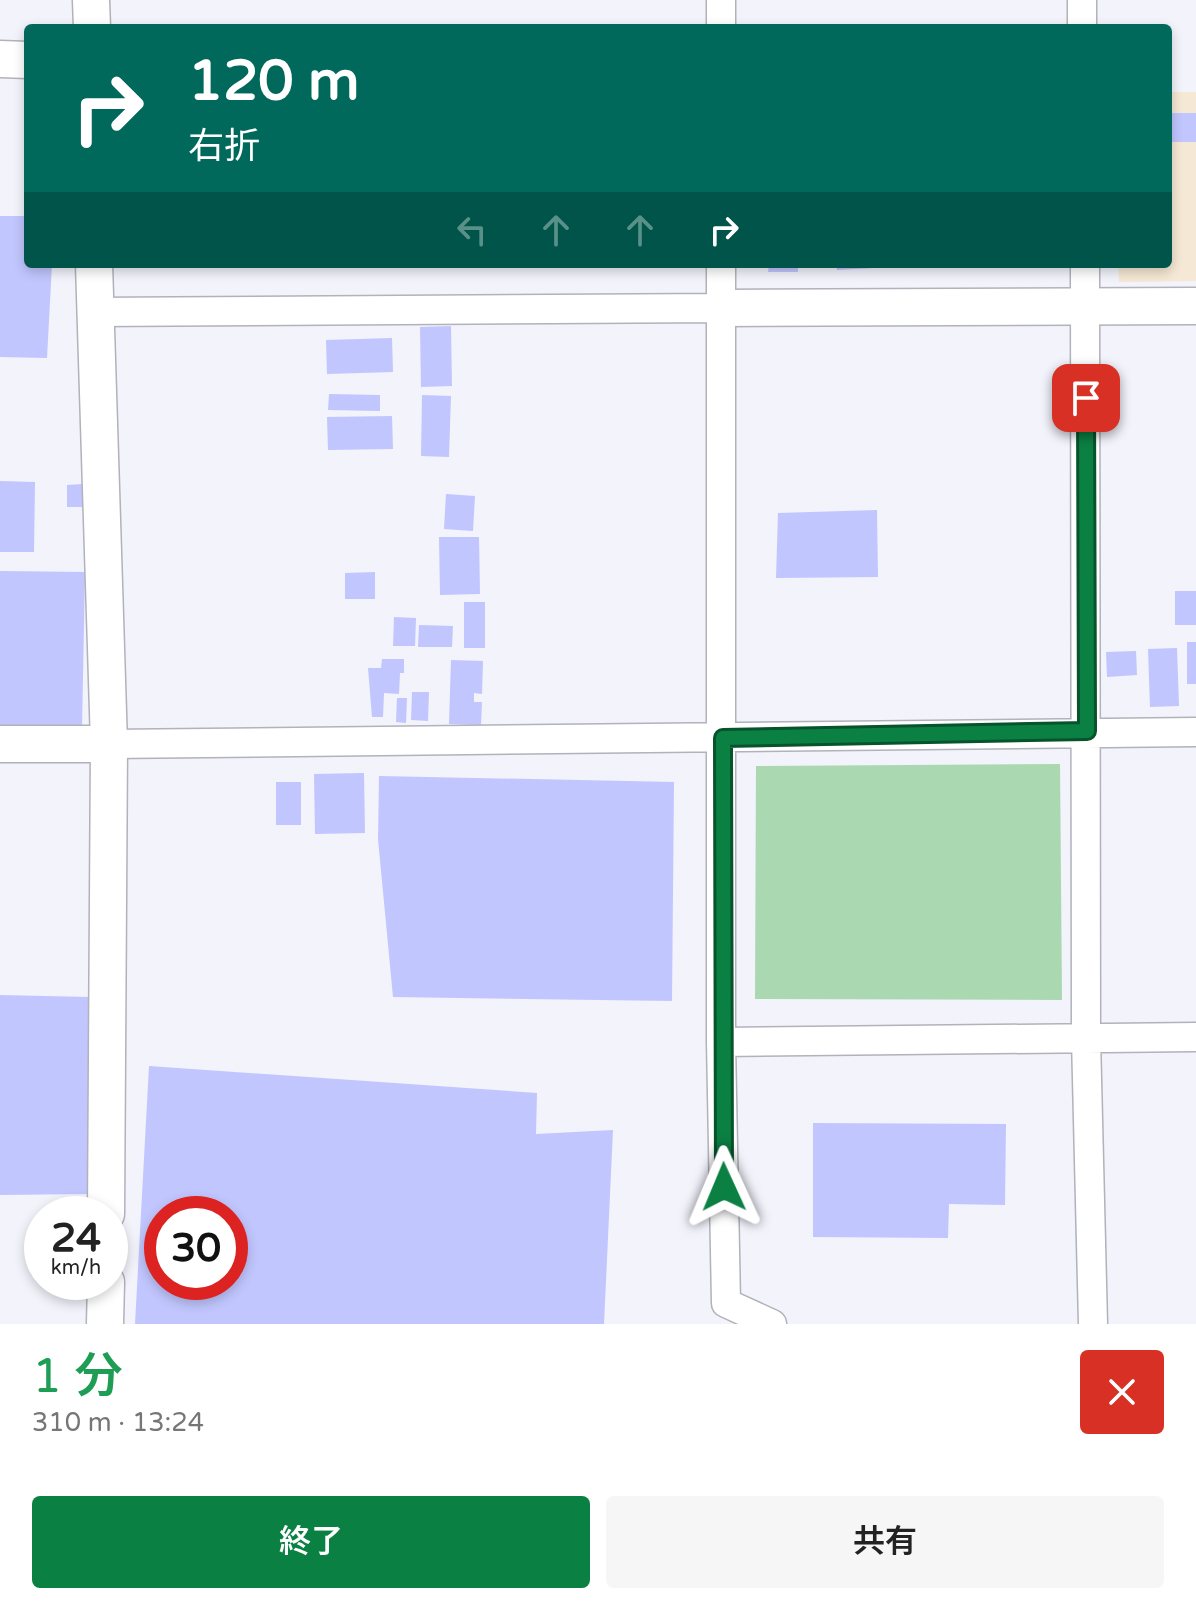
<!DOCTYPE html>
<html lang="ja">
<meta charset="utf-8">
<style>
:root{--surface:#fff;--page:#f6f6f6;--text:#222;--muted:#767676;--accent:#0b8043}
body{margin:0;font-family:"Varela Round","Noto Sans JP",sans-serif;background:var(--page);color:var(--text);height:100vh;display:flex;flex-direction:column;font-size:30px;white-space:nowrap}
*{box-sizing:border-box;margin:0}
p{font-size:26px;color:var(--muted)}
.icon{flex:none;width:44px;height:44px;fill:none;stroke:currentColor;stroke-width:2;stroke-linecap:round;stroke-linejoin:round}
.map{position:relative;height:1324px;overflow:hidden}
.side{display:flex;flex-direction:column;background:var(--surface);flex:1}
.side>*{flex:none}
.banner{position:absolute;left:24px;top:24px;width:1148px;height:244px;border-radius:8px;box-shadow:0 4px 12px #0003;background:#00695c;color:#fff;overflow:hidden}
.speed{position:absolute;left:24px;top:1196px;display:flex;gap:16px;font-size:40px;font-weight:700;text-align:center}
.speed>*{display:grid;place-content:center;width:104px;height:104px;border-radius:50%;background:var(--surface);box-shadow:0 4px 12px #0003;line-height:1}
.speed small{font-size:20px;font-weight:400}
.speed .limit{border:12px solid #d22;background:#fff;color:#111}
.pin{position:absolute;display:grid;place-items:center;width:68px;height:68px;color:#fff;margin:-34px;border-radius:16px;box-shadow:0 4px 12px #0006}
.me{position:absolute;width:88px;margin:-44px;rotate:359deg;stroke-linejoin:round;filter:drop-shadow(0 0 6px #0008)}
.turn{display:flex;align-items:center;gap:28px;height:168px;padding:0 32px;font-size:36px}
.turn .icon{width:104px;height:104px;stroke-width:2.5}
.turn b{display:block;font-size:56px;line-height:68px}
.lanes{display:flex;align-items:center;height:76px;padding:0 32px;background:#0003;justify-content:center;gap:40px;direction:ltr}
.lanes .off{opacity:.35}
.round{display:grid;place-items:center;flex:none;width:84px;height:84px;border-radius:8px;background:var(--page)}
.headline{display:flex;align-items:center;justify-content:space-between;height:136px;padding:0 32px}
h1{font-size:48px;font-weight:600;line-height:60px;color:#1e9e55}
.cta{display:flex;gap:16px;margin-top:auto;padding:16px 32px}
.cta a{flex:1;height:92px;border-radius:8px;background:var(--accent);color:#fff;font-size:32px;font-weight:600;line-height:92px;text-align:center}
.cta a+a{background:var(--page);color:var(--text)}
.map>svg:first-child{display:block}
.education{fill:#f5e8d4}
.green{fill:#a9d8b1}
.building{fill:#c1c6fe;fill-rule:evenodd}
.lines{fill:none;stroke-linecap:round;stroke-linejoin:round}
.minor-casing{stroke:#b1b2ba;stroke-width:31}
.tertiary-casing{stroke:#b1b2ba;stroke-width:39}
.minor{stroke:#fff;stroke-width:28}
.tertiary{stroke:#fff;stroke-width:36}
.route-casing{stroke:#07532c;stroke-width:20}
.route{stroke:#0b8043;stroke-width:14}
</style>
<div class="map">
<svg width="1196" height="1324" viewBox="0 0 1196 1324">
<rect width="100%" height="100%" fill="#f2f3fb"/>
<path class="education" d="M1168,92h28v189l-77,1 -1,-18h50z"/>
<path class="green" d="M1060,764l2,236 -307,-1 1,-233z"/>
<path class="building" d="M1168,113h28v29h-28z
M0,216h28v48h24l-5,94 -47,-1z
M769,264h29v8h-30z
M836,264h38l1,4 -38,2z
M451,326l1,60 -31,1 -1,-60z
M392,338l1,34 -66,2 -1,-34z
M329,394l51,1v16l-52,-1z
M422,395l29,1 -2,61 -28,-1z
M392,416l1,33 -65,1 -1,-33z
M0,481l35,1 -1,70h-34z
M83,484l1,23h-17v-22z
M446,494l29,2 -2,35 -29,-2z
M877,510l1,67 -102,1 2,-65z
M439,537h40l1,57 -40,1z
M0,571l85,1 -3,156 -82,-1z
M375,572v27h-30v-26z
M1175,591h21v34h-21z
M464,602h21v46h-21z
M394,617l22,1 -1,28h-22z
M419,625l34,1 -1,21h-34z
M1187,642h9v42h-9z
M1177,648l2,58 -29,1 -2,-58z
M1136,651l1,24 -30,2 -1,-25z
M382,659h22v14h-4l-1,21 -15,-1 -1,24h-11l-4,-49h13z
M451,660l32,1 -1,33 -8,-1v9h8l-1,23 -32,-1z
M412,692h17l-1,29 -17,-1z
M397,698h10l-1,25 -10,-1z
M364,773l1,60 -50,1 -1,-60z
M379,776l295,6 -2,219 -279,-4 -15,-158z
M276,782h25v43h-25z
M0,995l90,2 -1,197 -89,1z
M149,1066l388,27 -1,41 77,-4 -9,194h-469zM162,1214h68v68h-68z
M813,1123l193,1 -1,81 -56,-1 -1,34 -135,-1z"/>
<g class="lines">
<g class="minor-casing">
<path id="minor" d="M1082,0v28
M721,28v-28
M721,264v778l5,261 46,21
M1085,264l1,774 7,286
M94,312l627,-4
M109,744l1087,-12
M721,1042l475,-5"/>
</g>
<g class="tertiary-casing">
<path id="tertiary" d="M91,0l1,28
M0,59l28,1
M94,264l15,480 -3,470
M721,308l475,-2
M0,744h109
M105,1324l1,-42"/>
</g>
<use href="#minor" class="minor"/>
<use href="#tertiary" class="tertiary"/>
</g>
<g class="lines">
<g class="route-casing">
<path id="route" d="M724,1187l-1,-449 364,-7 -1,-333"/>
</g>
<use href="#route" class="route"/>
</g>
</svg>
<div class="speed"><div>24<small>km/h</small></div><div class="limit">30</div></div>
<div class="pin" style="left:1086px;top:398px;background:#d93025"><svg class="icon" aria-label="arrive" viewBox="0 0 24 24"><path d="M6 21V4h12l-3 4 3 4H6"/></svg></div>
<svg class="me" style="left:724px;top:1187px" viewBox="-20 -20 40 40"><path d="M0-17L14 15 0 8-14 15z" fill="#0b8043" stroke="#fff" stroke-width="4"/></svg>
<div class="banner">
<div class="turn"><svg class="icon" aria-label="right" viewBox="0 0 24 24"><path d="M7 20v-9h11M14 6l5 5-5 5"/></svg><div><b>120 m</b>右折</div></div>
<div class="lanes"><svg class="icon off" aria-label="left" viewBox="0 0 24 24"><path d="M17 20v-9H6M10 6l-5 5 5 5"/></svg><svg class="icon off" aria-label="ahead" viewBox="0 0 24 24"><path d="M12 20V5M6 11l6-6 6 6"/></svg><svg class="icon off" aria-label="ahead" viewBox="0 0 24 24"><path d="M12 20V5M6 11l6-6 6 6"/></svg><svg class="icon" aria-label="right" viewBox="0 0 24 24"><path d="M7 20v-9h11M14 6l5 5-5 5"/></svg></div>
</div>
</div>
<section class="side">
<div class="headline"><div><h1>1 分</h1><p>310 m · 13:24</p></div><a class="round" style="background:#d93025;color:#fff"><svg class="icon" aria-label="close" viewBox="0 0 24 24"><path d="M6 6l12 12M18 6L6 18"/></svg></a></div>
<div class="cta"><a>終了</a><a>共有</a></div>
</section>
